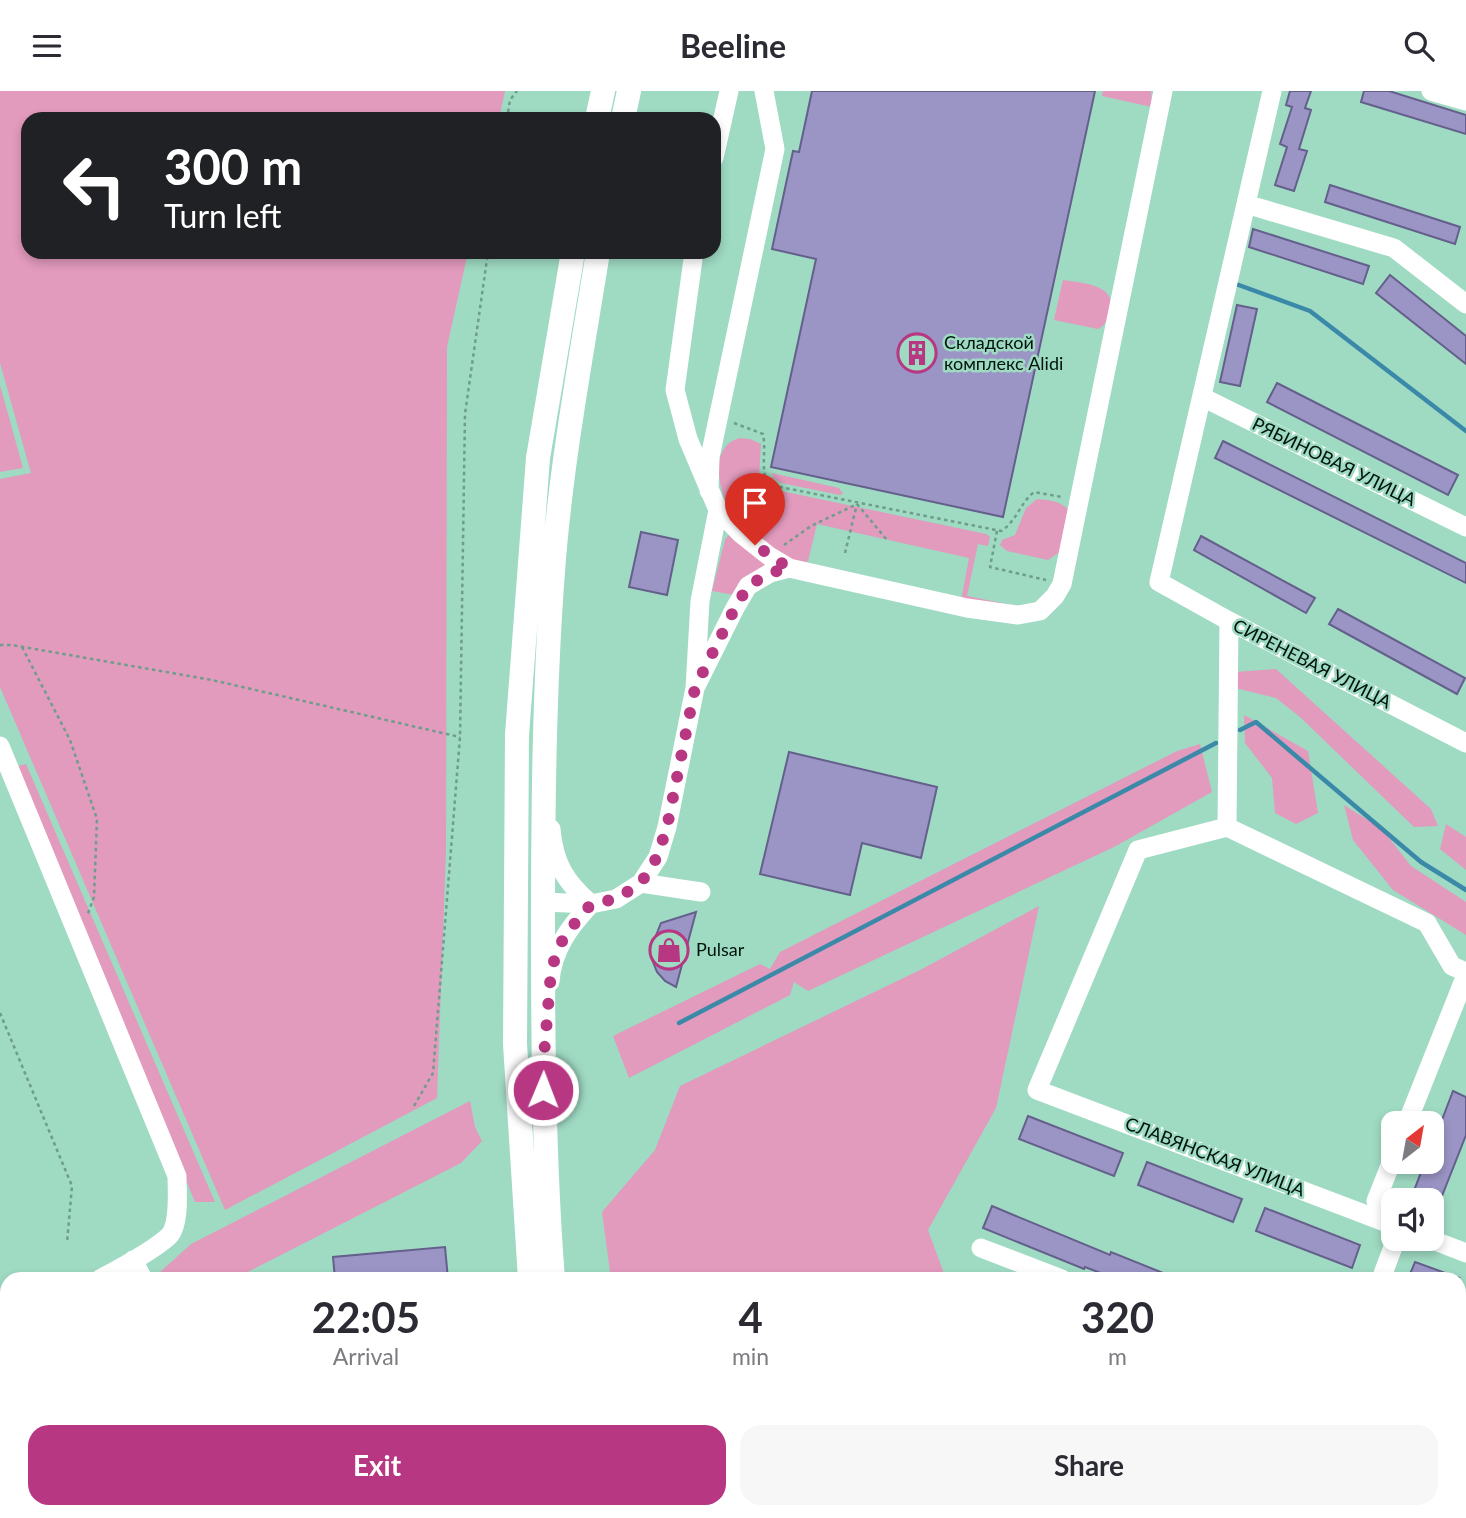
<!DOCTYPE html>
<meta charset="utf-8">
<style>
:root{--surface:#fff;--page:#f7f7f7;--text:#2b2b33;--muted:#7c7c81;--accent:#b73782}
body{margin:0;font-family:Lato,sans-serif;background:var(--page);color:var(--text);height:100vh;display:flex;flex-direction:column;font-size:26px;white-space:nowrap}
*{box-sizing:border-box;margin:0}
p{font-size:23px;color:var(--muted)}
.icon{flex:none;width:38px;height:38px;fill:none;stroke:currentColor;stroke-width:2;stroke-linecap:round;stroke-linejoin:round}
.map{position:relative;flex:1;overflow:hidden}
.drawer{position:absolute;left:0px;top:1181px;width:1466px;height:247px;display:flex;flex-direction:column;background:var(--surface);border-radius:21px 21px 0 0;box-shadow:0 4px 10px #0003}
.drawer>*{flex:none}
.guide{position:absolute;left:21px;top:21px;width:700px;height:147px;border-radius:21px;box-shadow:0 4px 10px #0003;background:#202124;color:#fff;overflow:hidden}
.needle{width:46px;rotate:31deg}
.tools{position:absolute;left:1381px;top:1020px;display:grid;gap:14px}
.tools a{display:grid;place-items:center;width:63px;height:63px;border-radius:14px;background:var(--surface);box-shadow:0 4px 10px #0003;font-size:35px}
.pin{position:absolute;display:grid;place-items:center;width:60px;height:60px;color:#fff;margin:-72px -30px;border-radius:50% 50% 50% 0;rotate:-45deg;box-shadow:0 0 7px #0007}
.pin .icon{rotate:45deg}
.me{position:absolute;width:77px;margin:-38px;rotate:1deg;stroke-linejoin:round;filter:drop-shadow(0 0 5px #0008)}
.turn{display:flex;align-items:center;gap:24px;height:147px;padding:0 28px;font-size:32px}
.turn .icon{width:91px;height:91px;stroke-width:2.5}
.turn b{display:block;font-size:49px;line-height:60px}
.eta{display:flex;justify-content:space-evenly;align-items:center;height:119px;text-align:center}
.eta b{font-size:42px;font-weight:700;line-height:49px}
.cta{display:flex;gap:14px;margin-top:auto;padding:14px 28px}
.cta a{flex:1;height:80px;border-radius:21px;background:var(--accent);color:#fff;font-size:28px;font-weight:700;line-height:80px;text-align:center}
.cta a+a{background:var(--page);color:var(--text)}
header{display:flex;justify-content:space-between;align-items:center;height:91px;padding:0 28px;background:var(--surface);font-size:32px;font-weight:700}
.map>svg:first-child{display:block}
.built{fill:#8acdb4}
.green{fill:#e29abd}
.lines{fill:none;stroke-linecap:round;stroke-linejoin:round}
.stream{stroke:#3b89a9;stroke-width:4.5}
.building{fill:#9a95c5;stroke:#645f8b;stroke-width:2}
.path{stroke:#6e9d8b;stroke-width:2.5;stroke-dasharray:3.5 3.5;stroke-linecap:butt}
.minor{stroke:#fff;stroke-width:19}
.major{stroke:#fff;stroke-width:24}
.route{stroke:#b73782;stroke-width:12;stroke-dasharray:0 21.6}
.labels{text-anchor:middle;stroke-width:5;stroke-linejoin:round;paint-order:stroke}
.poi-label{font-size:18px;fill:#00140d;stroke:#9fdac3;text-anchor:start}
.street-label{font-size:18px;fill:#00140d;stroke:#9fdac3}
</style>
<header><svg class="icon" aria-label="menu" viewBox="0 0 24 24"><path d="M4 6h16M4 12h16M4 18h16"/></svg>Beeline<svg class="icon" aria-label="search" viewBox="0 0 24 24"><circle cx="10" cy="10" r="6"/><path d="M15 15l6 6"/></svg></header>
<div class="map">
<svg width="1466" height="1427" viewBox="0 0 1466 1427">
<rect width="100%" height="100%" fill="#9fdac3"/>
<path class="built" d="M7,1297v124h199l3,6h-209v-126z"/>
<path class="green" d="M0,0h505l-6,28h-471v133h440l-21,95 -1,505 -9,246 -212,112 -225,-523v-208l31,-6 -31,-110z
M1103,0h48l1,16 -50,-11z
M1063,189c18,3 54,4 47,30 -2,9 -4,15 -12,19l-44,-9z
M0,294l23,83 -23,4z
M740,347l10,1 11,5 -2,34 8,10 219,46 4,3 -2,9 -10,-2 -11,52 50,10 -56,-5 8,-43 -152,-34 -9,37 -5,3 -18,-5 -55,-47c-11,-22 -22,-66 10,-74z
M772,382l67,15 4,6 -3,1 -59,-12 -8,-5z
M1037,408c13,1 23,2 32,11l-8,41 -13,9 -41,-9 -7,-6 2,-5 13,-5 11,-27z
M730,442l36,31 -32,31 -22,-4 13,-51z
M1276,578l155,140 7,17 -24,1 -114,-110 -24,-19 -41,-10v-16z
M1244,624l64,36 10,62 -22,11 -21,-11 -3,-35 -27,-35z
M1200,653l12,48 -98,55 -306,144 -14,-9 -4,13 -161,83 -16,-42 147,-72 10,5 10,-17 397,-201z
M26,673l189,438h-20l-177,-436z
M1344,714l38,24 29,37 55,36v33l-73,-45 -40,-50z
M1446,733l20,13v33l-26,-21z
M1039,815l-43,202 -68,122 18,49h-335l-9,-67 53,-62 25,-64 242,-117z
M470,1010l5,26 7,14 -21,22 -227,116h-75v-6l32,-29z
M7,1241v56l-7,4v-56z
M639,1421h392l2,6h-393z"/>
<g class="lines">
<path class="stream" d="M1236,193l74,27 156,120
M1240,639l16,-8 165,140 45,28
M679,932l537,-280"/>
</g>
<path class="building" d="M812,0h283l-92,426 -232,-50 45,-208 -44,-10 21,-98 6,1z
M1290,0h21l-6,17 6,2 -12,39 8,2 -13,40 -19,-6 12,-38 -7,-3 12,-37 -6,-2z
M1364,0h25l77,24v19l-105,-32z
M1330,94l130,42 -5,17 -130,-42z
M1253,138l116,37 -6,18 -114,-37z
M1390,184l76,61v28l-90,-71z
M1237,214l20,4 -17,77 -20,-4z
M1277,292l181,92 -10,20 -181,-93z
M1223,350l243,122v20l-251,-125z
M641,441l37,8 -11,55 -38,-8z
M1201,445l114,62 -9,15 -112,-63z
M1338,518l127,69 -8,16 -128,-70z
M789,661l148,35 -16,71 -59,-15 -12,52 -90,-21z
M696,821l-20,75 -11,-6 -8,-9 -6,-15 2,-14 8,-20z
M1453,1000l13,6v38l-26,66h-30l15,-39h7v-16z
M1028,1025l95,37 -9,23 -95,-37z
M1147,1071l95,37 -9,23 -95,-37z
M992,1115l118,49 1,-3 67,27h-62l-31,-12 -1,2 -101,-41z
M1265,1117l95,37 -8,23 -96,-37z
M445,1156l3,32h-113l-2,-22z
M1415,1171l44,16 -1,1h-50z"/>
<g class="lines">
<path class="path" d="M507,28l3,-19 7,-9
M734,332l29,11c3,14 -1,28 2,42l15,11 221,44c16,-10 19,-28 33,-39l28,5
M857,413l30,36
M738,418l27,-33
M997,440l-7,36 56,13
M784,454l27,-19 46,-22
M845,462l12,-49
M0,554h12l200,35 248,57
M22,556l48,93 27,79 -3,78 -7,19
M0,922l72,173 -5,57
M414,1015l19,-33 27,-336 5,-323 23,-162"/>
<path class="minor" d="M1272,0l-113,491 70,39 237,122
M1431,0l35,10
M714,67l15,-67
M1246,113l148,44 72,56
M694,161l-19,138 13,49 30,71 22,23 29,23 20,12
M1202,306l264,130
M709,400l1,-34 65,-308 -11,-58
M718,419l-18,91 -5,87 40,-80 13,-22 22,-13 19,-5 178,40 51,7 22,-4 15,-15 7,-12 101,-493
M0,655l177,430c0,15 3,46 -7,59 -13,13 -53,35 -70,44
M1227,736l2,-206
M641,792l60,9
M543,811l48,2 25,-5 25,-16 17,-26 9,-30 28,-139
M550,891c2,-32 20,-56 41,-78 -26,-22 -37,-41 -40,-75
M1407,1032l59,-148
M1393,1067l-17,43 17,19
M1393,1134l-356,-135 101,-240 89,-23 200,96 25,43 14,6
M1430,1148l36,14
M981,1157l81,31
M133,1169l10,19
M1381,1188l15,-40
M0,1243l7,-4
M1460,1338l6,2
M1066,1421l2,6
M1395,1421l2,6"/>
<path class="major" d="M597,28l6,-28
M623,28l6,-28
M530,1188l-15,-235 2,-309 21,-277 35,-206
M553,1188c-9,-116 -10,-232 -10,-348 0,-120 1,-240 10,-360 8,-107 28,-213 45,-319
M554,1421l1,6
M578,1421l1,6"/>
</g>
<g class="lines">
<path class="route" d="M543,999v-23l8,-95 5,-18 9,-19 26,-31 25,-5 25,-16 16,-26 10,-30 28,-139 40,-80 13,-22 22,-13 19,-5 -34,-23"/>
</g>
<defs>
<g id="building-ring" transform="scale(2.0125)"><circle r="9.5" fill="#9fdac3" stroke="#b73782" stroke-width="1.5"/><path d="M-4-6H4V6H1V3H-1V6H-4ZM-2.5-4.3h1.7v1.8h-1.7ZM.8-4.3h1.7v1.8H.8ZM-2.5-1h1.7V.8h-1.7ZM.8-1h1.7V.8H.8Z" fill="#b73782"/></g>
<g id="shop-ring" transform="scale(2.0125)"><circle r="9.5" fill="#9fdac3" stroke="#b73782" stroke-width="1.5"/><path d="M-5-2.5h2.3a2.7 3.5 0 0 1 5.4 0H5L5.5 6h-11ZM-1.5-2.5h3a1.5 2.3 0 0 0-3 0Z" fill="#b73782"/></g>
</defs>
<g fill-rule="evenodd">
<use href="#building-ring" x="917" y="262"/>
<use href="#shop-ring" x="669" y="859"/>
</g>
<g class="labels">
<g class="poi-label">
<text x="944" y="258">Складской<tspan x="944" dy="21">комплекс Alidi</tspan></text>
<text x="696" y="865">Pulsar</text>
</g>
<g class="street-label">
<text transform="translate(1334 371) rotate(26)" y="6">РЯБИНОВАЯ УЛИЦА</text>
<text transform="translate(1312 573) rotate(27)" y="6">СИРЕНЕВАЯ УЛИЦА</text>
<text transform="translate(1215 1066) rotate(21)" y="6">СЛАВЯНСКАЯ УЛИЦА</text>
</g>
</g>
</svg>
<div class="tools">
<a><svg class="needle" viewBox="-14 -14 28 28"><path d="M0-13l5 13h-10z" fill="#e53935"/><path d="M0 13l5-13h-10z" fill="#7c7c81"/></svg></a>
<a><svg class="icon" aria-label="sound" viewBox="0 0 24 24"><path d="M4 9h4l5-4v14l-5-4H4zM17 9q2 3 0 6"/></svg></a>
</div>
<div class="pin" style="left:755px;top:454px;background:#d93025"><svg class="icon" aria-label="arrive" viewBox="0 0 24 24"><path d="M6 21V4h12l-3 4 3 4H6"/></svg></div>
<svg class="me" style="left:543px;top:999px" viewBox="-20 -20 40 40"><circle r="17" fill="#b73782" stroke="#fff" stroke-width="3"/><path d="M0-11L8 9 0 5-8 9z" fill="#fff"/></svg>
<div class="guide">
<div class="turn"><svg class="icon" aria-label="left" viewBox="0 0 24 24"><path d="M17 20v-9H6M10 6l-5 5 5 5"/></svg><div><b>300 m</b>Turn left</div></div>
</div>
<section class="drawer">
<div class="eta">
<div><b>22:05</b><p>Arrival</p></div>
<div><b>4</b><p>min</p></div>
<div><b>320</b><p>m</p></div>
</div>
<div class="cta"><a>Exit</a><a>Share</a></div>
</section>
</div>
